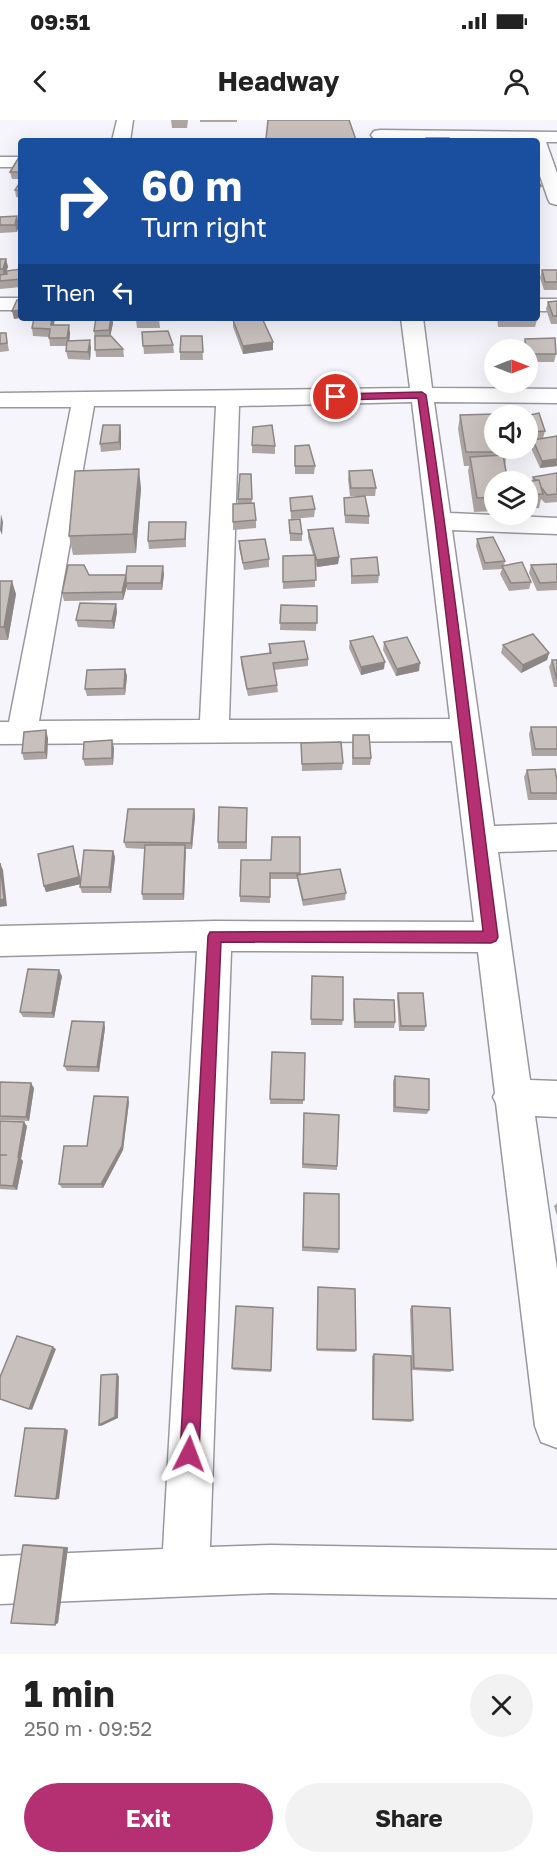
<!DOCTYPE html>
<meta charset="utf-8">
<style>
:root{--surface:#fff;--page:#f2f2f2;--text:#222;--muted:#767676;--accent:#b52f73}
body{margin:0;font-family:"Golos Text",sans-serif;background:var(--page);color:var(--text);height:100vh;display:flex;flex-direction:column;font-size:22px;white-space:nowrap}
*{box-sizing:border-box;margin:0}
p{font-size:20px;color:var(--muted)}
.icon{flex:none;width:33px;height:33px;fill:none;stroke:currentColor;stroke-width:2;stroke-linecap:round;stroke-linejoin:round}
.map{position:relative;height:1534px;overflow:hidden}
.details{display:flex;flex-direction:column;background:var(--surface);flex:1}
.details>*{flex:none}
.guide{position:absolute;left:18px;top:18px;width:522px;height:183px;border-radius:6px;box-shadow:0 6px 24px #0002;background:#1a4fa0;color:#fff;overflow:hidden}
.needle{width:39px;rotate:90deg}
.tools{position:absolute;left:484px;top:219px;display:grid;gap:12px}
.tools a{display:grid;place-items:center;width:54px;height:54px;border-radius:50%;background:var(--surface);box-shadow:0 6px 24px #0002;font-size:30px}
.pin{position:absolute;display:grid;place-items:center;width:51px;height:51px;color:#fff;margin:-26px;border:3px solid #fff;border-radius:50%;box-shadow:0 2px 6px #0007}
.me{position:absolute;width:66px;margin:-33px;rotate:3deg;stroke-linejoin:round;filter:drop-shadow(0 0 4px #0008)}
.turn{display:flex;align-items:center;gap:21px;height:126px;padding:0 24px;font-size:27px}
.turn .icon{width:78px;height:78px;stroke-width:2.5}
.turn b{display:block;font-size:42px;line-height:51px}
.then{display:flex;align-items:center;height:57px;padding:0 24px;background:#0003;gap:12px;font-size:22px}
.round{display:grid;place-items:center;flex:none;width:63px;height:63px;border-radius:32px;background:var(--page)}
.headline{display:flex;align-items:center;justify-content:space-between;height:102px;padding:0 24px}
h1{font-size:36px;font-weight:700;line-height:45px}
.button{display:flex;gap:12px;margin-top:auto;padding:12px 24px}
.button a{flex:1;height:69px;border-radius:36px;background:var(--accent);color:#fff;font-size:24px;font-weight:700;line-height:69px;text-align:center}
.button a+a{background:var(--page);color:var(--text)}
.status{display:flex;justify-content:space-between;align-items:center;height:42px;padding:0 30px;background:var(--surface);direction:ltr}
.status svg{height:16px;fill:currentColor}
header{display:flex;justify-content:space-between;align-items:center;height:78px;padding:0 24px;background:var(--surface);font-size:27px;font-weight:700}
.map>svg:first-child{display:block}
.lines{fill:none;stroke-linecap:round;stroke-linejoin:round}
.minor-casing{stroke:#99989f;stroke-width:3}
.minor{fill:#fff;fill-rule:evenodd}
.wall{fill:#aca5a3}
.shaded-wall{fill:#8c8684}
.building{fill:#c8c0bd;stroke:#8c8684;stroke-width:1.5}
.route{fill:#b52f73;stroke:#761f4b;stroke-width:1.5}
</style>
<div class="status"><b>09:51</b><svg viewBox="0 0 49 12"><path d="M0 12V9h3v3zM5 12V6h3v6zM10 12V3h3v9zM15 12V0h3v12zM26 1h20v11H26zM47 4h2v5h-2z"/></svg></div>
<header><svg class="icon" aria-label="back" viewBox="0 0 24 24"><path d="M15 5l-7 7 7 7"/></svg>Headway<svg class="icon" aria-label="person" viewBox="0 0 24 24"><circle cx="12" cy="8" r="4"/><path d="M4 21q1-7 8-7t8 7"/></svg></header>
<div class="map">
<svg width="557" height="1534" viewBox="0 0 557 1534">
<rect width="100%" height="100%" fill="#f6f5fc"/>
<g class="lines">
<g class="minor-casing">
<path id="minor" d="M117,0h16l-3,21h-18z
M380,10l177,2v10h-11l11,31v32l-7,-2 -2,-4 -11,-32v-26l-163,-2 -3,-4 3,-4z
M0,37h21v10h-21z
M0,178h21v12h-21z
M537,179h20v12h-20z
M401,198h22l9,70 125,1v14l-123,-1 16,111 107,5v16l-105,-4 42,296 63,-2v26l-59,2 32,228 27,1v36l-22,-1 22,153v179l-16,-6 -6,-16 -39,-323 -3,-6 2,-4 -17,-141 -247,-1 -21,596 61,-2 286,5v48l-286,-5 -271,11v-48l163,-7 34,-598 -197,5v-30l215,-5 259,1 -22,-181 -452,3v-22h9l62,-315h-71v-14l410,-5zM412,282l38,317 -221,1 10,-314zM94,286h122l-16,314 -161,1z"/>
</g>
<use href="#minor" class="minor"/>
</g>
<path class="wall" d="M171,0h17l-1,8h-15z
M200,0h37v2h-37z
M268,0l88,20v1h-90z
M21,34v25h-9l-2,-7z
M537,59l4,7 -2,8h-2z
M21,61v17l-5,-1 -1,-7z
M0,97l19,7 -2,8 -17,1z
M0,139h6l2,8 -2,4 15,-2v18l-21,2z
M542,150h15v20h-13l-4,-12z
M557,181v23h-6l-5,-15 2,-7z
M34,198h21l-1,7 16,8 -1,8 22,6 -1,13 -22,-1 -2,-8 1,-5h-17l-1,-9 -16,-1 -1,-8z
M96,198h16l1,5 -3,13 13,13 1,8h-28l-2,-26z
M159,198l1,10h-23l-1,-8z
M497,198h40v2l-2,7h-37z
M233,200l40,30 -30,4 -10,-27z
M142,212l31,13 1,8 -30,1z
M0,213h6l3,18 -9,1z
M202,216l1,24h-23v-8z
M525,219l31,15 -2,8h-26v-12h-5z
M460,295l47,37 -2,13 -10,17v29l-21,1 -6,-41 1,-5h-5l-6,-37z
M528,296l17,15 -2,7 14,-2v30l-17,2 -9,-20 2,-8 1,-1 -6,1z
M120,305l1,8v17l-20,2 -1,-8z
M252,325l23,1v8l-23,-1z
M295,326l20,20 -1,8h-19z
M349,351l27,17 -1,8h-25l-2,-17z
M557,353v29l-12,1 -4,-4 -2,9 -11,1v-27l4,-1 1,-4z
M251,354l1,29 4,17v8l-23,2v-26h5v-5z
M141,368l-5,65 -63,2 -4,-19z
M290,378l25,11 -1,8 -23,2z
M344,378l25,18v8l-24,-1z
M289,400l13,14v7h-12z
M186,402v25l-37,2 -1,-8z
M308,410l31,27 -1,7 -21,3 -2,-3v23l-32,2v-33l30,-1 -5,-17z
M477,419l28,22 -1,5 27,16 -2,7 -20,2 -9,-17 2,-5 -19,1 -7,-24z
M239,421l30,18v8l-25,3 -5,-22z
M351,439l28,16 -1,8 -27,1z
M557,444v26l-20,1 -8,-18 2,-8z
M164,454l-2,16h-35v-4l-4,14 -59,1 -2,-8 27,-18z
M0,461l16,13 -8,46h-8z
M116,484l1,8 -3,17 -36,-2 -2,-7z
M281,485l36,1 -1,25 -36,-1z
M350,521l34,28 -23,6 -12,-27z
M384,522l35,29 -23,5 -13,-26z
M269,524l39,15v7l-34,4 3,15 1,7 -30,4 -7,-32v-7l28,-4z
M503,525l46,8 -2,7 -26,13 -20,-20z
M552,540h5v27h-3l-5,-20z
M125,549l2,7 -2,19 -38,1 -2,-7z
M531,607h26v29h-25l-3,-22z
M353,615l18,23 -1,7h-18z
M48,618l-1,21 -23,1 -2,-7z
M301,623l42,20 -1,7 -40,1z
M114,628l-1,17 -28,1 -2,-7z
M527,650l30,11v19h-29l-4,-23z
M247,688v41h-29v-7z
M194,689l1,7 -3,33h-7l-1,51h-41l-1,-6 3,-45 -19,-1 -2,-6z
M300,717v38l46,18 -1,7 -42,6 -6,-27h-27v24l-30,-1v-6l31,-36z
M73,726l8,34 32,-29 2,6 -4,36h-29l-2,-6v-3l-34,8 -2,-6z
M62,856l-8,42 -31,-1 -3,-5z
M312,856l31,44 -1,5h-31z
M398,873l28,33 -2,5h-25l-2,-33z
M354,879l41,23 -1,6h-40l-1,-24z
M104,902l1,6 -6,44 -32,-1 -3,-5z
M272,932l33,1 -2,51h-33z
M395,956l34,34 -2,4 -34,-2v-31z
M0,962l34,6 -5,33 -29,-1z
M129,982l-6,48 -20,38h-41l-3,-4 28,-38z
M304,993l33,53v4l-35,-2z
M0,1001l27,5 -6,33 2,2 -6,29 -17,-1z
M304,1073l35,56 -1,4 -36,-2z
M557,1083v13l-3,-10z
M318,1167l38,63 -1,2 -38,-1z
M412,1186l41,64 -3,2 -38,-2 -2,-61z
M273,1188l-2,64 -38,-2 -1,-2z
M374,1234l39,66 -2,2 -39,-2v-64z
M26,1424l42,3 -10,76 -35,-78z"/>
<path class="shaded-wall" d="M17,96l2,8 -2,8 -2,-7z
M6,139l2,8 -4,10 -1,-8z
M21,190v8l-7,1 -2,-8z
M52,198h3l-3,15 -1,-8z
M111,198h1l1,5 -3,15 -1,-8z
M69,205l1,8 -1,13 -2,-8z
M90,220l1,7 -1,13 -2,-8z
M273,222v8l-30,4v-8z
M120,305l1,8v17l-2,-8z
M557,339v7l-17,2 2,-7z
M139,349l2,19 -5,65 -3,-19z
M1,394l2,8 -1,13 -2,-5z
M339,437l-1,7 -21,3v-7z
M163,446l1,8 -2,16 -1,-7z
M126,455l1,11 -4,14 -1,-8z
M12,461l4,13 -8,46 -4,-13z
M116,484l1,8 -3,17 -2,-8z
M549,533l-2,7 -26,13 2,-8z
M385,542l-1,7 -23,6v-8z
M420,543l-1,8 -23,5 1,-7z
M125,549l2,7 -2,19 -1,-7z
M46,610l2,8 -1,21 -2,-7z
M112,620l2,8 -1,17 -1,-7z
M194,689l1,7 -3,33 -1,-6z
M185,725l1,7 -2,48 -1,-6z
M73,726l8,38 -35,8 -2,-6z
M113,731l2,6 -4,36 -2,-6z
M0,743l3,7 4,36 -7,1z
M59,850l3,6 -8,42 -2,-5z
M104,902l1,6 -6,44 -2,-5z
M31,963l3,5 -5,33 -3,-4z
M128,977l1,5 -6,48 -20,38 -2,-4z
M24,1002l3,4 -6,33 2,2 -6,29 -4,-4 5,-29z
M53,1227l3,2 -24,61 -3,-1z
M117,1254l2,2 -1,42 -17,8 -2,-1z
M65,1309l3,1 -9,69h-3z
M68,1427l-10,76 -3,2 9,-77z"/>
<path class="building" d="M268,0h81l7,20 -90,-1z
M426,18h23v3h-23z
M21,34v18h-11z
M537,59l4,7h-4z
M21,61v10l-6,-1z
M17,96l-2,9h-15v-8z
M0,139h6l-3,10h-3z
M21,149v10l-21,2v-6l7,-1 -1,-3z
M542,150h15v12h-12z
M17,180h4v10l-9,1z
M557,181v15h-4l-5,-14z
M34,198h18l-1,7h18l-2,13h-18l1,-9 -18,-1z
M96,198h15l-2,12 -15,1z
M136,198h23l1,2h-24z
M262,198l11,24 -30,4 -10,-26z
M499,198h38v2h-38z
M168,211l5,14 -30,1 -1,-14z
M0,213h6l1,10 -7,1z
M95,216h16l12,13 -28,1z
M181,216h21l1,16h-23z
M555,218l1,16h-28v-4h-2l-1,-11z
M90,220l-2,12 -22,-1 1,-10z
M539,293l6,18 -17,1v-16h-3z
M495,294v34h11l1,4h-41l-6,-37z
M103,305h17l-1,17 -19,2z
M272,305l3,21 -23,-1 1,-18z
M557,316v23l-15,2 -9,-21z
M309,325l6,21h-20v-20z
M503,335l5,27h-13v15l-18,1 -7,-41z
M139,349l-6,65 -64,2 6,-65z
M372,350l4,18h-25l-2,-17z
M557,353v21l-10,1 -6,-8 -2,-7h-4l-2,-3z
M240,354h11l1,25h-14z
M539,360l4,14 -15,1v-13h-2z
M312,376l3,13 -24,2 -1,-13z
M365,376l4,20 -24,-1 -1,-17z
M254,383l2,17 -23,2v-18z
M300,399l2,15 -12,-1 -1,-13z
M149,402h37l-1,17 -37,2z
M333,408l6,29 -22,3 -2,-5 1,25 -33,2v-26l32,-1 -7,-25z
M493,417l12,24 -20,2 -8,-24z
M265,419l4,20 -26,4 -4,-22z
M377,437l2,18 -27,1 -1,-17z
M522,442l9,20 -20,1 -9,-17z
M557,444v18l-17,1 -9,-18z
M68,445h16l5,10h37l1,-9h36l-2,17h-35v-8l-4,17 -60,1z
M0,461h12l-8,46h-4z
M80,483l36,1 -4,17 -36,-1z
M281,485l36,1v17h-37z
M533,514l16,19 -26,12 -20,-20z
M373,516l12,26 -24,5 -11,-26z
M407,517l13,26 -23,6 -13,-27z
M304,521l4,18 -35,4 4,22 -30,4 -6,-32 30,-4 -2,-9z
M552,540h5v20z
M125,549l-1,19 -39,1 2,-19z
M531,607h26v22h-22z
M46,610l-1,22 -23,1 2,-21z
M353,615h16l2,23h-18z
M112,620v18l-29,1 1,-17z
M341,622l2,21 -41,1 -1,-21z
M555,649l2,12v12h-26l-4,-23z
M219,687l28,1 -1,34h-28z
M128,689h66l-3,34 -67,-1z
M272,717h28v36h-30v24l-30,-1 1,-36h30z
M145,725h40l-2,49h-41z
M73,726l6,31 -35,9 -6,-32z
M84,730l29,1 -4,36h-29z
M0,743l4,36 -4,1z
M340,749l6,24 -43,7 -6,-25z
M28,849l31,1 -7,43 -32,-1z
M312,856l31,1v43l-32,-1z
M398,873h25l3,33h-25z
M354,879l40,1 1,22h-40z
M72,901l32,1 -7,45 -33,-1z
M272,932l33,1 -1,47 -34,-1z
M395,956l34,3v31l-34,-3z
M0,962l31,1 -5,34 -26,-1z
M94,976l34,1 -6,49 -21,38h-42l5,-38h23z
M304,993l35,2 -2,51 -34,-2z
M0,1001l24,1 -6,35h1l-6,29 -13,-1v-30h7h-7z
M304,1073l35,1v55l-36,-2z
M318,1167l37,2 1,61 -39,-1z
M236,1186l37,2 -2,62 -39,-2z
M412,1186l38,2 3,62 -39,-2z
M17,1216l36,11 -24,62 -29,-10v-22z
M374,1234l37,2 2,64 -40,-1z
M117,1254l-2,43 -16,8 2,-50z
M25,1308l40,1 -9,70 -41,-3z
M23,1425l41,3 -9,77 -44,-2z"/>
<path class="route" d="M422,272l4,3c28,180 48,361 72,542l-2,4 -5,2 -270,-1 -22,512 -3,6 -7,3 -6,-3 -3,-6 28,-518 2,-4 273,-1 -48,-410 -17,-123 -82,2 -5,-3 5,-3z"/>
</svg>
<div class="tools">
<a><svg class="needle" viewBox="-14 -14 28 28"><path d="M0-13l5 13h-10z" fill="#e53935"/><path d="M0 13l5-13h-10z" fill="#767676"/></svg></a>
<a><svg class="icon" aria-label="sound" viewBox="0 0 24 24"><path d="M4 9h4l5-4v14l-5-4H4zM17 9q2 3 0 6"/></svg></a>
<a><svg class="icon" aria-label="layers" viewBox="0 0 24 24"><path d="M12 4l9 5-9 5-9-5zM3 14l9 5 9-5"/></svg></a>
</div>
<div class="pin" style="left:336px;top:277px;background:#d93025"><svg class="icon" aria-label="arrive" viewBox="0 0 24 24"><path d="M6 21V4h12l-3 4 3 4H6"/></svg></div>
<svg class="me" style="left:189px;top:1334px" viewBox="-20 -20 40 40"><path d="M0-17L14 15 0 8-14 15z" fill="#b52f73" stroke="#fff" stroke-width="4"/></svg>
<div class="guide">
<div class="turn"><svg class="icon" aria-label="right" viewBox="0 0 24 24"><path d="M7 20v-9h11M14 6l5 5-5 5"/></svg><div><b>60 m</b>Turn right</div></div>
<div class="then">Then<svg class="icon" aria-label="left" viewBox="0 0 24 24"><path d="M17 20v-9H6M10 6l-5 5 5 5"/></svg></div>
</div>
</div>
<section class="details">
<div class="headline"><div><h1>1 min</h1><p>250 m · 09:52</p></div><a class="round"><svg class="icon" aria-label="close" viewBox="0 0 24 24"><path d="M6 6l12 12M18 6L6 18"/></svg></a></div>
<div class="button"><a>Exit</a><a>Share</a></div>
</section>
